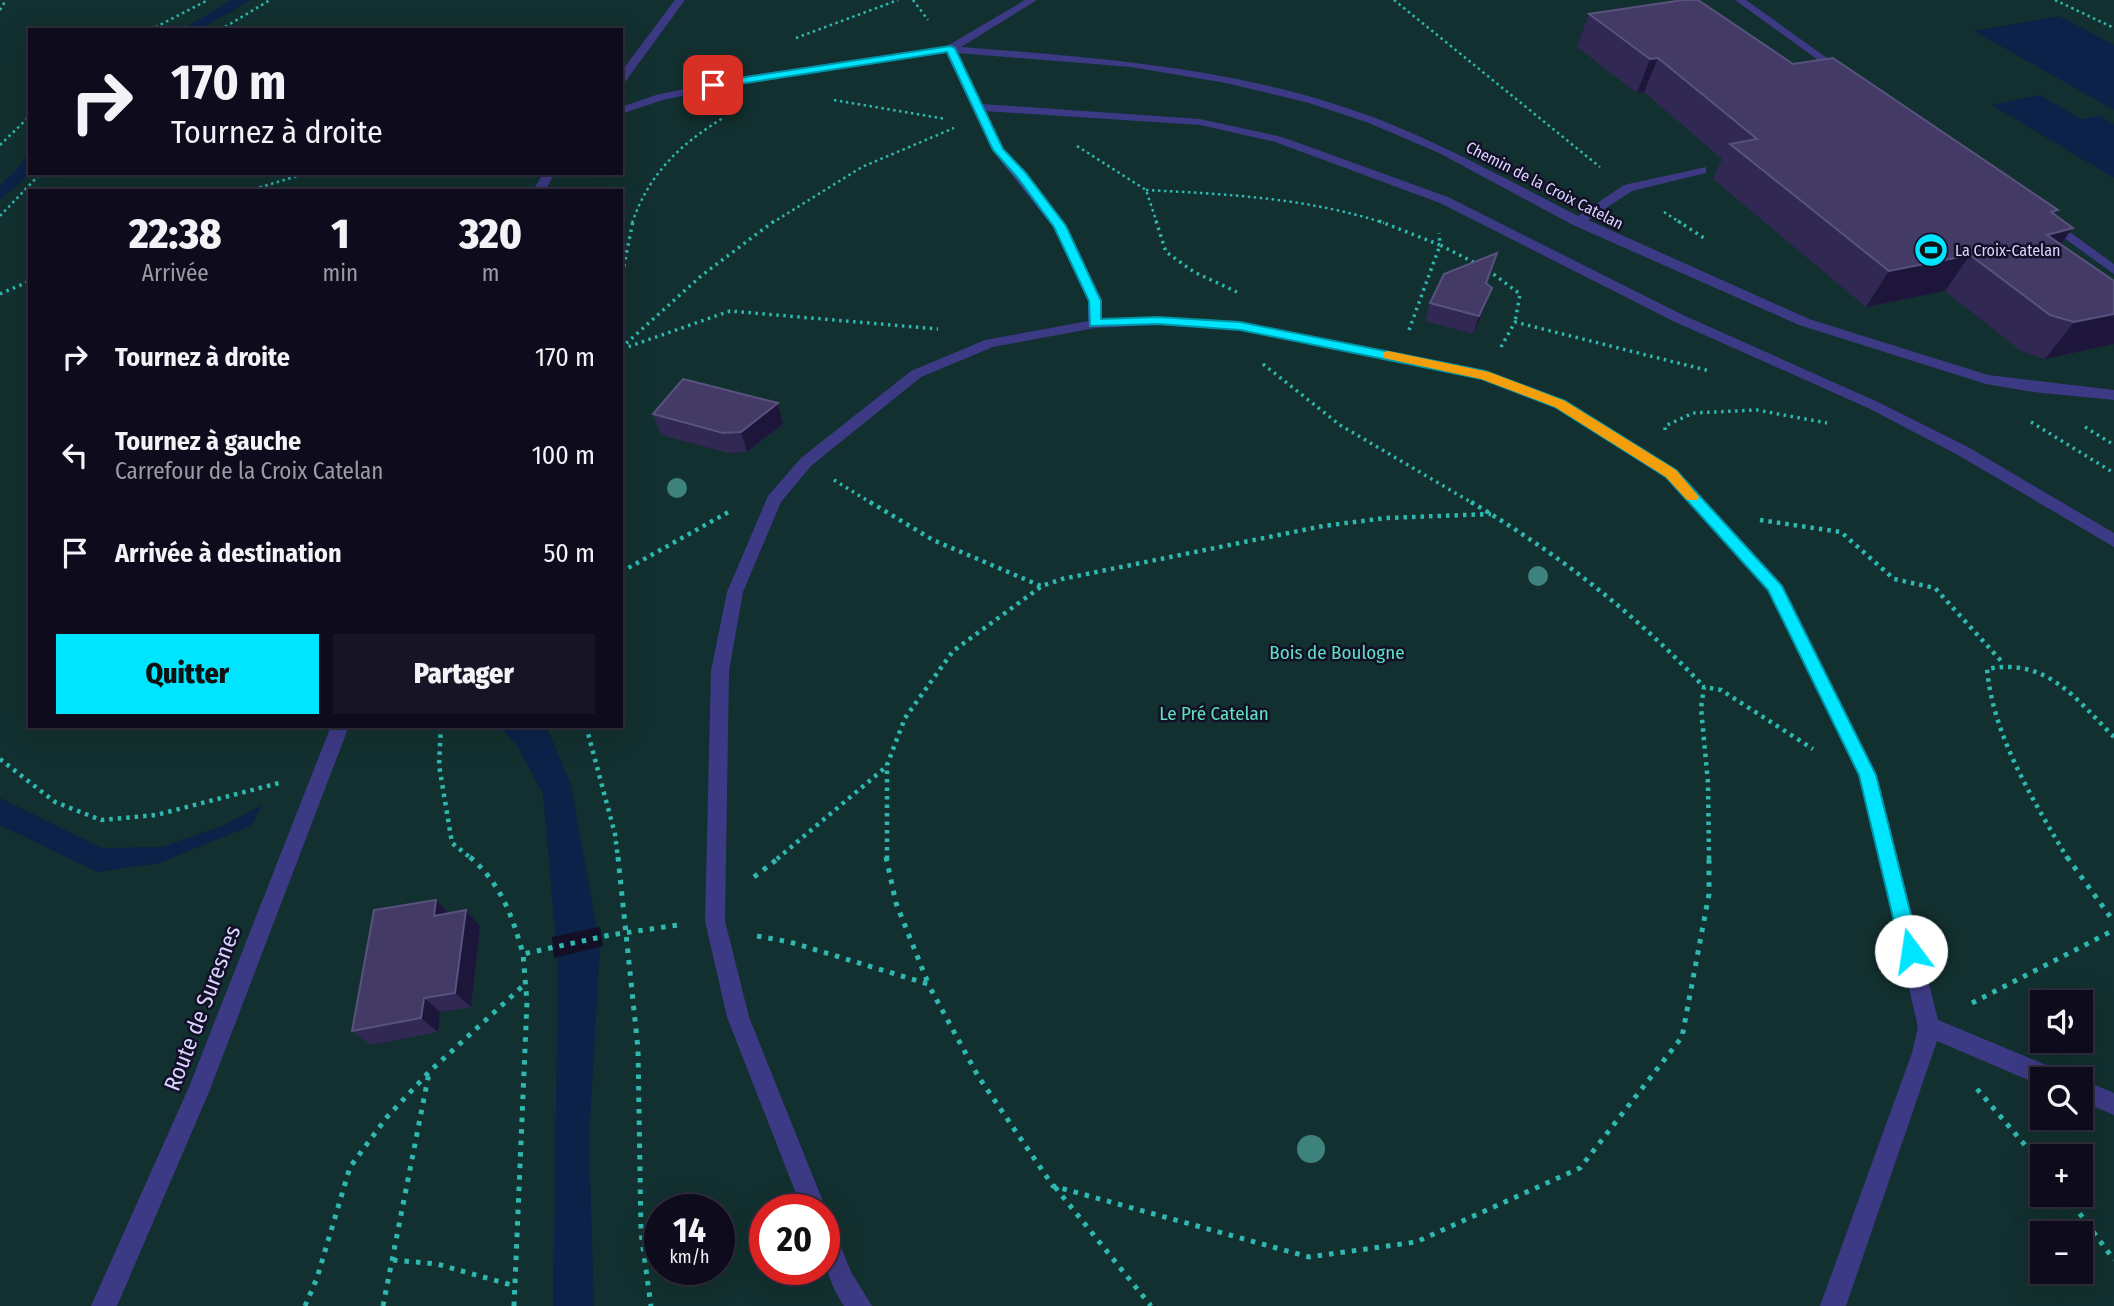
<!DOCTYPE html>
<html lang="fr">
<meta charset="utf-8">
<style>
:root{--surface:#0e0b1c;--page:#171425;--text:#f1f3f6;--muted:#9b9ba3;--line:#2e2b3b;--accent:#00e5ff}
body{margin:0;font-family:"Fira Sans Condensed",sans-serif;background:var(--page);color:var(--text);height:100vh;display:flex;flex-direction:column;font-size:26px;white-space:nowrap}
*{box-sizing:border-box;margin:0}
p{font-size:23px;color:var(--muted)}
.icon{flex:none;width:38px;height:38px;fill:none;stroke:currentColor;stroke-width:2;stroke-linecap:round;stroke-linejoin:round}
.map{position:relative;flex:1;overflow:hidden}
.drawer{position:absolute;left:28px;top:189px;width:595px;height:539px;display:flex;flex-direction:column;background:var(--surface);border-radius:0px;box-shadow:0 7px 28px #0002,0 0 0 2px var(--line)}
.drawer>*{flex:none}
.top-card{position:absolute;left:28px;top:28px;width:595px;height:147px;border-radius:0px;box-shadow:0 7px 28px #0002,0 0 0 2px var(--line);background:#0e0b1c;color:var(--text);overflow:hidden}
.fabs{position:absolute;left:2030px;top:990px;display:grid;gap:14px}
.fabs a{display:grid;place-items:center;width:63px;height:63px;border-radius:0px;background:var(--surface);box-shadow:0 7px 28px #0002,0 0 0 2px var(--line);font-size:35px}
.speed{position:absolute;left:644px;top:1194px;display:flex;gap:14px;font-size:35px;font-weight:700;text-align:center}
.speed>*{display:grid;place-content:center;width:91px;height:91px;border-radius:50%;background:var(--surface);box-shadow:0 7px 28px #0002,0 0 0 2px var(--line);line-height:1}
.speed small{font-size:18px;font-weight:400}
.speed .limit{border:10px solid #d22;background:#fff;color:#111}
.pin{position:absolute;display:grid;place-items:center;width:60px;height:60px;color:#fff;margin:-30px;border-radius:14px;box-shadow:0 4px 10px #0006}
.me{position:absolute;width:77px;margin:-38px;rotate:346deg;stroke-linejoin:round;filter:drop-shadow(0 0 5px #0008)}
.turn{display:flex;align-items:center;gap:24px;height:147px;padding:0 28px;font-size:32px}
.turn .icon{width:91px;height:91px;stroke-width:2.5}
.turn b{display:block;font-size:49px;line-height:60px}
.eta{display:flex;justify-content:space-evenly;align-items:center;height:119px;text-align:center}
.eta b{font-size:42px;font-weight:800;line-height:49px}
.primary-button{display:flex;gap:14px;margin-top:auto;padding:14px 28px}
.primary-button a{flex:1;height:80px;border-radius:0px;background:var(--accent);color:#111;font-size:28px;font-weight:800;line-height:80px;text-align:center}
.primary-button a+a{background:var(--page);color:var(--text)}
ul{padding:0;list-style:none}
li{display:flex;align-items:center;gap:21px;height:98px;padding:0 28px}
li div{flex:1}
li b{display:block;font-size:26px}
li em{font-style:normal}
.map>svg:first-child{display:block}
.green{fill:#12302f;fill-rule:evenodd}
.water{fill:#0c2248}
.pier{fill:#130f26}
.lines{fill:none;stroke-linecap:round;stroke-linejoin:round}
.path-far3{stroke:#2fb8b0;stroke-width:2.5;stroke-dasharray:2.5 3.5;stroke-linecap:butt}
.path-far2{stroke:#2fb8b0;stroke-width:3.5;stroke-dasharray:2.5 4.5;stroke-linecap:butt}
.path-far1{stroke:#2fb8b0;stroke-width:4.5;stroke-dasharray:3.5 5;stroke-linecap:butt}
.path{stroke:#2fb8b0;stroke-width:5;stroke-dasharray:4.5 7;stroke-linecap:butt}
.minor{fill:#3d3a85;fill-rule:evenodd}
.tree{fill:#3d827b}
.wall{fill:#312854}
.shaded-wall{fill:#1d163a}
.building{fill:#433a66;stroke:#5a527e;stroke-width:2}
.route{fill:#00e5ff;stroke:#0095a6;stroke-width:2}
.slow{fill:#f59e0b}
.labels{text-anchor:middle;stroke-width:5;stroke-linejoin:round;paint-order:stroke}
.far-street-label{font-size:16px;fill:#d9d4ff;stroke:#130f26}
.far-poi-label{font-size:16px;fill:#d9d4ff;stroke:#130f26;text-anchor:start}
.park-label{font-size:19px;fill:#5fe0c0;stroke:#130f26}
.near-street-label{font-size:23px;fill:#d9d4ff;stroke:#130f26}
</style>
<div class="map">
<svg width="2114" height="1306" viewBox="0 0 2114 1306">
<rect width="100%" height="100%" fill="#130f26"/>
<path class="green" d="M0,0h2114v1306h-2114zM30,30h591v143h-591zM30,191h591v535h-591zM2042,1003h39v38h-39zM2042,1080h39v38h-39zM2042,1157h39v38h-39zM660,1209h59v60h-59zM765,1209h59v60h-59zM2042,1234h39v38h-39z"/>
<path class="water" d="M232,0h19l-52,30h-18z
M2059,16l55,29v65l-140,-79z
M2040,95l41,24 19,-3 14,8v54l-122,-73z
M30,150l1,23 -31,27v-15l18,-17z
M494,726l53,2 24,57 29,161 -11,194 5,166h-41l5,-340 -15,-172 -25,-47 -15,-17z
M0,798l102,50 60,-1 58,-20 42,-22 -10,20 -92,38 -63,9 -97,-47z"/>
<path class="pier" d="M600,927l3,19 -49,12 -2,-21z"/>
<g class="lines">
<path class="path-far3" d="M913,0l15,20
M1394,0l206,167
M2055,0l59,28
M0,10l6,-10
M150,30l58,-30
M220,30l50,-30
M796,38l102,-38
M834,100l112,19
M0,145l30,-29
M1077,146l69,44 11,33
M1146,190c80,4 162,8 238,33
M248,191l59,-18
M1664,212l17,11
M0,216l41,-43
M632,223c17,-49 47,-78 91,-105
M772,223l90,-56 92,-39"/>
<path class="path-far2" d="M1156,221l10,31 28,20 43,20
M1379,221l61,24 -1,-12
M1678,221l26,17
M1488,270l32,24 -5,28
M621,280l12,-59
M0,294l30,-13
M1409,330l31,-85 37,19
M1501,347l14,-25 195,49
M621,348l80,-72 73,-55
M622,349l108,-38 208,18
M1263,364l77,61 134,79
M2031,422l83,51
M2085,427l29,18
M1665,430v-4l28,-13 64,-3 70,13
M834,480l39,24"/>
<path class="path-far1" d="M870,502l63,38 108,46
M1471,502c86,51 165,112 233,185
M1760,520l81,12 53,47 41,9 68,75
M621,572l111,-62
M441,726l-2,39 13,78 20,16
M586,726l29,108 3,25
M0,759l55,43 46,18 55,-5 123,-32
M777,859l110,-93
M887,859v-94l18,-47 48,-67 89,-65 20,-7 261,-53 63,-8 105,-4
M1709,859l-1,-76 -7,-75 3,-21 17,3 92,59
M2068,859c-34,-57 -75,-123 -81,-190 60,-12 89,30 127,68"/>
<path class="path" d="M470,857c31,27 42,58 53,97l87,-19 68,-10
M618,857l20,192 3,184 10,73
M886,857l10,46 32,80
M2067,857l47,65
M754,877l26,-20
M757,936l33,6 138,42 50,92 75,110 256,71 107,-15 164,-74 102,-131 27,-143v-37
M1972,1003l142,-73
M1977,1089l65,76
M1055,1187l96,119
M2066,1195l48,65
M393,1260l44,4 78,22
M305,1306l12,-28 33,-111 37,-50 43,-46 95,-87
M383,1306l46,-233
M514,1306l13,-304 -4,-48"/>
<path class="minor" d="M675,0h10l-60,82 -4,1v-11z
M1025,0h12l-76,47c141,11 284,21 417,72 69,27 134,63 200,97l46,-31 82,-18v6l-74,18 -44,29 221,99 179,56 126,15v10l-81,-8 -47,-8 -187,-59 -226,-100 -134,-72 -70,-30 -60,-20 -83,-20 -95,-16 -174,-14 25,51 218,15 82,18 166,60 235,118 195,87 90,45 146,86v14l-156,-92 -90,-47 -195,-87 -233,-118 -165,-61 -75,-17 -215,-14 18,38 22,23 41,55 36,74v18l56,-2 82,5 244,48 81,31 111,69 104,112 97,193 61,245 125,52 3,8h-24v6l-105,-45 -91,265h-26l92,-253 6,-26 -59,-252 -91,-185 -102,-112 -111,-71 -74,-28 -241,-49 -82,-5 -63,3 -102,19 -72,30 -110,89 -30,36 -38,90 -14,79 -4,250 24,96 77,192 -2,4v-4h-22l-75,-192 -22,-96 6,-250 16,-79 41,-96 33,-38 110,-87 74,-31 103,-19v-20l-34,-73 -62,-78 -46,-97 -207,30 -76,17 -42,14v-7l35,-12 83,-18 208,-31z
M1735,0h11l102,73 -9,2z
M543,173h12l-10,18h-12z
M2050,218l64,46v10l-68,-49v-6z
M331,726h18l-140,366 -92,214h-26l98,-219z
M2081,1079l33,14v22l-33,-14v-21h-3z
M824,1223l9,3 18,46 21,34h-28c-20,-31 -20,-47 -20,-83z"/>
</g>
<g class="tree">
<circle cx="677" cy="488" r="10"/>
<circle cx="1538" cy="576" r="10"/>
<circle cx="1311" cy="1149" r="14"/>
</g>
<path class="wall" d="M1589,14l204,50 261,151 7,29 53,37v63l-69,15 -24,-8 -76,-60 -79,16 -153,-128 9,-20 -78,-67 -7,1 -60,-46z
M1487,283l-2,24 -12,27 -48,-13 5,-18z
M778,403l5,21 -36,28 -18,1 -68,-18 -8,-21z
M449,913l31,14 -9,80 -31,5 -2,20 -67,13 -19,-14z"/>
<path class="shaded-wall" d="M1658,58l-14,34 -7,1 13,-34z
M2073,228l-27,36 1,-29z
M1970,255l-25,36 -79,16 23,-36z
M1492,288l-7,19 -12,27 6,-18z
M2114,314v30l-69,15 29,-37z
M778,403l5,21 -36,28 -6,-20z
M436,900l16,16h-18z
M466,910l14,17 -9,80 -16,-14z
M424,998l16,14 -2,20 -17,-14z"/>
<path class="building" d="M1683,0h15l95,64 40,-6 225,152 -7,2 22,16 -26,7 67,46v33l-40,8 -24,-7 -80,-60 -81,16 -159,-127 27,-5 -99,-81 -8,1 -61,-45z
M1497,253l-11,30 6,5 -13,28 -49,-13 14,-29z
M683,379l95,24 -37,29 -18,1 -70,-19z
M436,900l-2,16 32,-6 -11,83 -31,5 -3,20 -69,13 22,-121z"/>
<path class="route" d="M950,46l5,2 48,101 22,23 41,54 35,75v18l57,-2 82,5 245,49 80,30 111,69 106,116 94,189 44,176 -3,7 -6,2 -7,-2 -3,-7 -42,-176 -91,-185 -102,-113 -111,-70 -73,-28 -242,-49 -82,-6 -68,2 -1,-25 -35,-74 -37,-50 -24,-27 -46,-98 -234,36 -5,-3 5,-3z"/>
<path class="slow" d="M1388,351l101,21 76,29 111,69 23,27 -2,3h-10l-21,-23 -111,-70 -74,-28 -97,-21v-6z"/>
<defs>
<g id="stadium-disc" transform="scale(1.75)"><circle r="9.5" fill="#00e5ff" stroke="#130f26"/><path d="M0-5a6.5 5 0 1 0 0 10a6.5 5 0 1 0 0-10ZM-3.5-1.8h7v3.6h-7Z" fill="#111"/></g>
</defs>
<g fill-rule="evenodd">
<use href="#stadium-disc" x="1931" y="250"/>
</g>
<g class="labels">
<g class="far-street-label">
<text transform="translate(1545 185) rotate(27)" y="6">Chemin de la Croix Catelan</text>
</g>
<g class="far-poi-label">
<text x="1955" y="256">La Croix-Catelan</text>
</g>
<g class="park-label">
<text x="1337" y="659">Bois de Boulogne</text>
<text x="1214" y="720">Le Pré Catelan</text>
</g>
<g class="near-street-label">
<text transform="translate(202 1008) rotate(-69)" y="8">Route de Suresnes</text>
</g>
</g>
</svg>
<div class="fabs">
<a><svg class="icon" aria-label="sound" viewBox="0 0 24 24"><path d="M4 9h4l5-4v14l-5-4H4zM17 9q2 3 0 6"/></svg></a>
<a><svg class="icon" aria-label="search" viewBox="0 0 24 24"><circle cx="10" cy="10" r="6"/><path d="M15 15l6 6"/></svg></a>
<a>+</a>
<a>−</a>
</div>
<div class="speed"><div>14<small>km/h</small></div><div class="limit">20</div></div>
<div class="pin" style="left:713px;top:85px;background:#d93025"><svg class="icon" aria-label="arrive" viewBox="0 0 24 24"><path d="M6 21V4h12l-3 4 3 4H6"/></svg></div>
<svg class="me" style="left:1911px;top:951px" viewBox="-20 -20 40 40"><circle r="19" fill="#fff"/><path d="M0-13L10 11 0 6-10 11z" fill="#00e5ff"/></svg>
<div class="top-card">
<div class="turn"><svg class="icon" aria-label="right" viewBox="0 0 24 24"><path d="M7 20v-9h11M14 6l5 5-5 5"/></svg><div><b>170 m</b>Tournez à droite</div></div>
</div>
<section class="drawer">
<div class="eta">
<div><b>22:38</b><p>Arrivée</p></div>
<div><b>1</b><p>min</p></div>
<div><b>320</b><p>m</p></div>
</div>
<ul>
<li><svg class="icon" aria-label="right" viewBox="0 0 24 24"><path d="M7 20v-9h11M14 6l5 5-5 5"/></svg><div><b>Tournez à droite</b></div><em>170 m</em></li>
<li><svg class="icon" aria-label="left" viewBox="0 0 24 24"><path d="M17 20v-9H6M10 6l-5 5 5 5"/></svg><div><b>Tournez à gauche</b><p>Carrefour de la Croix Catelan</p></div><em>100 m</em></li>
<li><svg class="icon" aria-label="arrive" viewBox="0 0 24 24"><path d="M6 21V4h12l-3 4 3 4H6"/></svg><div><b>Arrivée à destination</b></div><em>50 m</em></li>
</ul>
<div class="primary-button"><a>Quitter</a><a>Partager</a></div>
</section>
</div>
